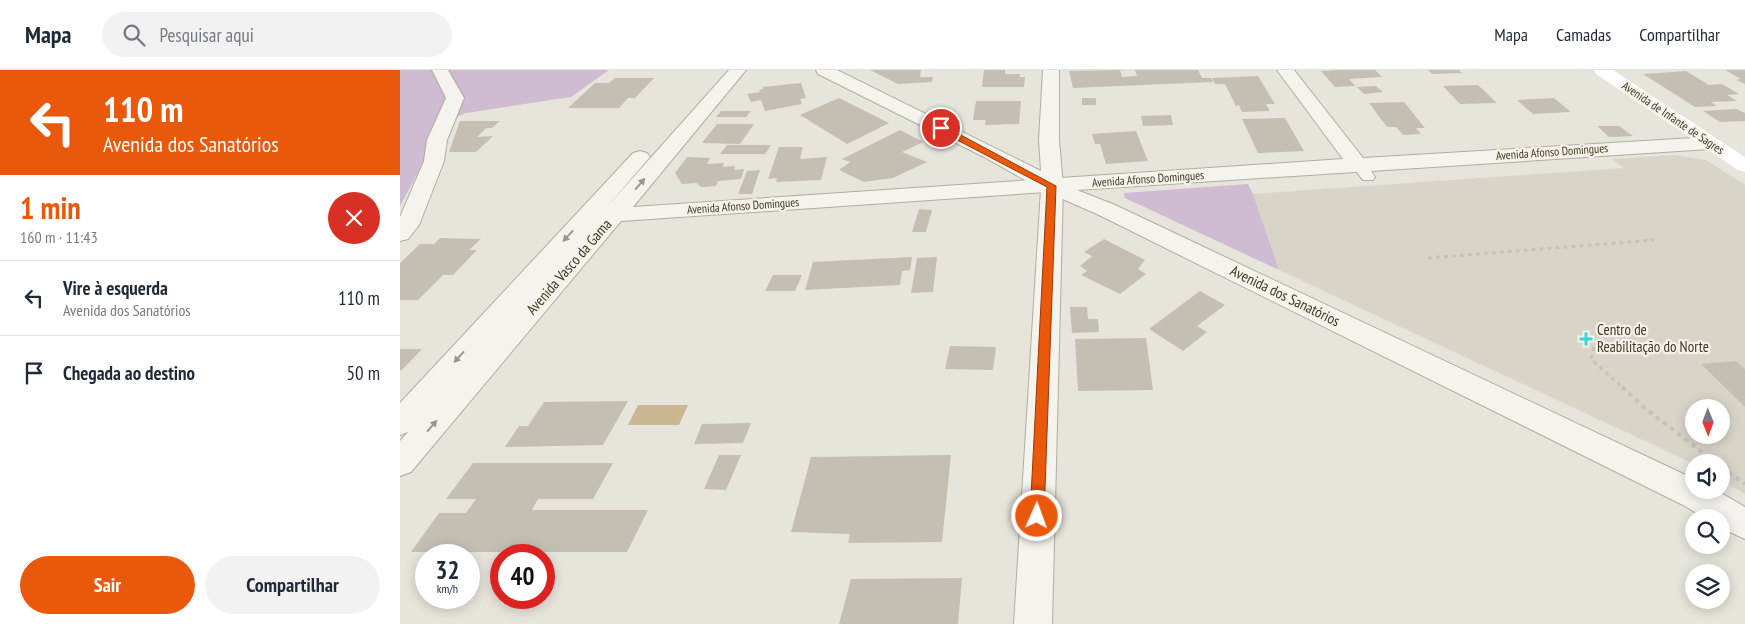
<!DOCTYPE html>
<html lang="pt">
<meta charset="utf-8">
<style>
:root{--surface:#fff;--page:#f2f2f3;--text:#1f2937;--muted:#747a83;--line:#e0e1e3;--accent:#ea580c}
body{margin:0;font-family:"PT Sans Narrow",sans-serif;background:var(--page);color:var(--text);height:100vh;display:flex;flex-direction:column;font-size:19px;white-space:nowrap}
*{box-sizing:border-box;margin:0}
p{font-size:16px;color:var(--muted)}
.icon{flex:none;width:28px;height:28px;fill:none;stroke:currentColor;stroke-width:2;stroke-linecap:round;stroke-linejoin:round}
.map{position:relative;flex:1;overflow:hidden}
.side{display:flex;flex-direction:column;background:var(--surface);width:400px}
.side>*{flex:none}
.hud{background:#ea580c;color:#fff;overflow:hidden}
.needle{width:32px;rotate:179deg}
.controls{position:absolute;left:1285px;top:329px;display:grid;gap:10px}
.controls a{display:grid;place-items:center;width:45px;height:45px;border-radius:50%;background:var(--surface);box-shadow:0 2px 12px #0003;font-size:25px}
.speed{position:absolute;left:15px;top:474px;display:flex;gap:10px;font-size:25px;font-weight:700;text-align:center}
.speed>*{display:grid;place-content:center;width:65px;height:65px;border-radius:50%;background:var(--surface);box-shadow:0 2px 12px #0003;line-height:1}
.speed small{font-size:12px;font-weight:400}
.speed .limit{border:8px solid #d22;background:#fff;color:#111}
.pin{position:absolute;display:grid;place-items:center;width:42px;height:42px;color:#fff;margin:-21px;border:2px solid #fff;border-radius:50%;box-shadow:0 1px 5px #0007}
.me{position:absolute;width:55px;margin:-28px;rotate:2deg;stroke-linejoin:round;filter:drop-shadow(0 0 4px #0008)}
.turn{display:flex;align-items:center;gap:18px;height:105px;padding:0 20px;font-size:22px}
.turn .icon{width:65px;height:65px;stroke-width:2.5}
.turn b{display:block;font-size:35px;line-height:42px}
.round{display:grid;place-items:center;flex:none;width:52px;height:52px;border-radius:26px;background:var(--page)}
.summary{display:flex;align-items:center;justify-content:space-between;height:85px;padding:0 20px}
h1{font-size:30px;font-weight:600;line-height:38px;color:var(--accent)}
.action{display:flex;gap:10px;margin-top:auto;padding:10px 20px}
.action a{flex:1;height:58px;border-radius:30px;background:var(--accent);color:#fff;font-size:20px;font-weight:600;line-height:58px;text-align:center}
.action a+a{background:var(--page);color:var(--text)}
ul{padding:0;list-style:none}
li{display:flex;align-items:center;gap:15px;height:75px;padding:0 20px;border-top:1px solid var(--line)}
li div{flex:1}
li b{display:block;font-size:19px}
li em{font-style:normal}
header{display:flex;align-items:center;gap:30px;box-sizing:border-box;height:70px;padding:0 25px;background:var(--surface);border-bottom:1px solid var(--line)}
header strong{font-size:24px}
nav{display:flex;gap:28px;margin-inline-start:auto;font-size:18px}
.search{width:350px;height:45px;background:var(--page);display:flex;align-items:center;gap:12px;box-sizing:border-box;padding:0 18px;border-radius:28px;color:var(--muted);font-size:19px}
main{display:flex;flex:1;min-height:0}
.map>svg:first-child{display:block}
.built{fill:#d9d4c8;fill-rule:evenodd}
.green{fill:#cfbbd2}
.water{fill:#cbb692}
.building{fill:#c4bfb2}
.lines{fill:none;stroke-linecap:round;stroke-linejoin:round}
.service-casing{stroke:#b1ada0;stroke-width:2}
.minor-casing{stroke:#b1ada0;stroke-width:2}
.tertiary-casing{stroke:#b1ada0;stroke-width:2}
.path-far1{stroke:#c5c2b9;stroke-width:3;stroke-dasharray:4 4;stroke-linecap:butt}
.path{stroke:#c5c2b9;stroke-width:4;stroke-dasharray:4.5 4.5;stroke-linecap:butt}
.service{fill:#f5f3ee;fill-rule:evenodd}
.minor{fill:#f5f3ee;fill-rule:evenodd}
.tertiary{fill:#f5f3ee;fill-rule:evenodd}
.secondary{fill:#fff;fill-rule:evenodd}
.oneway{fill:#9a9689}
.route{fill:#ea580c;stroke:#983908}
.poi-dot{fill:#32dad5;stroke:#f5f2ea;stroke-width:2}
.labels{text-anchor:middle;stroke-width:4.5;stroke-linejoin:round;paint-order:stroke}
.far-street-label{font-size:12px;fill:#3e3824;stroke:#f5f2ea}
.street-label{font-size:15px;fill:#3e3824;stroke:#f5f2ea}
.poi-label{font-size:15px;fill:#3e3824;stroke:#f5f2ea;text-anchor:start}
</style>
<header>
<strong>Mapa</strong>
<div class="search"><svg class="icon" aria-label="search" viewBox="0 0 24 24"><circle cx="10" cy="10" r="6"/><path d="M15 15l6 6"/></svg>Pesquisar aqui</div>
<nav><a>Mapa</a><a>Camadas</a><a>Compartilhar</a></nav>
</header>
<main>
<section class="side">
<div class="hud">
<div class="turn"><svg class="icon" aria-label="left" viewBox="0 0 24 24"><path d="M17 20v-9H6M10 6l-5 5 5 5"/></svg><div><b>110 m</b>Avenida dos Sanatórios</div></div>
</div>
<div class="summary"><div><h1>1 min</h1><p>160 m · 11:43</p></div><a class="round" style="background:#d93025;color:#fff"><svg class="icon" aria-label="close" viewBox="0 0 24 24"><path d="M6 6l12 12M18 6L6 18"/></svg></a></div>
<ul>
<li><svg class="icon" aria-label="left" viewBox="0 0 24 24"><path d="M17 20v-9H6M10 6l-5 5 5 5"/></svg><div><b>Vire à esquerda</b><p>Avenida dos Sanatórios</p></div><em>110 m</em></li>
<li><svg class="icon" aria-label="arrive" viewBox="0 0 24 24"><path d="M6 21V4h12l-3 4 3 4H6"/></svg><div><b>Chegada ao destino</b></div><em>50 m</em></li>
</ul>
<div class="action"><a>Sair</a><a>Compartilhar</a></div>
</section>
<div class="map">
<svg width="1345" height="554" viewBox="0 0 1345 554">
<rect width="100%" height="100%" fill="#e7e4db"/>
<path class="built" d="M1275,85l31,5 39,25v309l-24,-14v-18l-27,2 -415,-194 -26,-76 370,-26 -11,-9zM1294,338h27v27h-27z"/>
<path class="green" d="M0,0h209l-38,27 -105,16 -21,9 -45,84z
M848,114l5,10 26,76 -154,-72 -1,-5z"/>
<path class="water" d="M238,335h50l-9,20h-51z"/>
<path class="building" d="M470,0h51l-1,7h13l-1,5 -34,2z
M584,0h21v4h15l-1,8 1,-5h5l-1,10h-42z
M720,0l2,7 15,-1 -2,-6h63l4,8h9l2,4 -140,6 -4,-17z
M942,0h33l7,7 -33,2 6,7 -20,1 -14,-16z
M1028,0h31l3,3 -30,1z
M1325,0h20v14l-9,-4 5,-1z
M1286,1l23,14 13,-1 17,10 -12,1 10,6 -26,1 6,4 -22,1 -52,-33z
M858,6l17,28h-9l4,7 -28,1 -3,-7 -3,1 -11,-22h-10l-3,-6z
M215,8h39l-19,20h-7l-9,10h-51l27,-25h14z
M401,13l5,15 -6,1 2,5 -37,7 -4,-11 -10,2 -4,-8 13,-2 -1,-2 4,-1v-2z
M1078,15l19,18 -37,1 -17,-18z
M976,16l7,6 -19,2 -7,-7z
M439,28l50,25 -42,21 -47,-29z
M682,28h14v7h-14z
M1154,28l17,14 -38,2 -16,-14z
M576,31h45l-2,23 -34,1 1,-5h-13z
M1004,32l21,26h-9l5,6 -18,1 -7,-8h-9l-18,-24z
M1336,39l9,4v8l-25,1 -17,-11z
M321,41h30l-5,6h-30z
M771,45l2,10 -30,1 -2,-10z
M885,48l19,33 -46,2 -16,-34z
M60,51h40l-8,7h-6l-9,9 16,-1 -17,16h-27z
M317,54h37l-14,20 -38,-1z
M1197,56h22l14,10 -24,1z
M500,60l23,12 -21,10 25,10 -34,16 -29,4 -25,-12 11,-8 -8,-3z
M736,61l12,30 -42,3 -6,-20h-5l-3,-10z
M327,75h44l-6,9h-45z
M379,77h24l-3,12 27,-2 -6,23 -45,2 1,-4 -9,1z
M287,87l23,1 -3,6 17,-1 -1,4 12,-1 -1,4 10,-1 -3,10 -23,2 -2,5 -15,1 -4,-4 -15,1 -7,-11z
M360,100l-8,24h-14l9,-23z
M519,139l13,1 -6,22h-14z
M40,168l41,1 -12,11h8l-24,25h-10l-25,25h-18v-37l20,-19h14z
M704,169l41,21 -7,9 8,5 -26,20 -39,-19 6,-4 -7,-5 12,-10 -8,-4z
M512,187l-2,13 -8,1 -2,14 -95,5 8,-28z
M537,187l-4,35 -22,1 6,-35z
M373,205h29l-7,16h-30z
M800,221l25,14 -28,21 10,6 -24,19 -34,-22z
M670,237h17l1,12h10l1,13 -27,1z
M746,268l7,52 -75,1 -3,-52z
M550,276l46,1 -3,23 -48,-1z
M0,279h22l-20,21h-2z
M1336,291l9,8v38l-44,-43z
M228,331l-25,44 -98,2 14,-21h9l16,-24z
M351,353l-8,20 -49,1 8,-20z
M319,385h22l-15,35 -22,-1z
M551,385l-9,87 -94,1 2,-9 -59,-2 20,-75z
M73,393h140l-20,36h-55l-6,11h116l-21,42h-216l28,-39h27l10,-14h-30z
M562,508l-4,46h-119l12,-45z"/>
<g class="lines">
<g class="service-casing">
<path id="service" d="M957,90c8,2 14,10 18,17l-2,3h-10l-13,-16z"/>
</g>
<g class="minor-casing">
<path id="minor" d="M32,0h16l16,28 -17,42 -3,21 -25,64 -11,14 -8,2v-24l24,-56 3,-21 19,-42z
M329,0h17l-113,137 710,-48 -66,-89h17l69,88 347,-21 7,2 3,4 -3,4 -7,2 -633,41 38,15 579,274v11h22l29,17v32l-24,-11v-10h-16l-20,-12 -586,-291 -52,-23 -426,29 -210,251 -11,4v-35l8,-9 -8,3v-32l233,-250 7,-2 7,2 3,4 -45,52z"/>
</g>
<g class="tertiary-casing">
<path id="tertiary" d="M416,0h21l204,101 -2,-31 4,-70h16v70l4,46 -11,438h-38l27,-435 -57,-32 -166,-83z"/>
</g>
<path class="path-far1" d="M1028,188l226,-18
M1194,277l-3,12 32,29"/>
<path class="path" d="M1222,317l24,22 69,53
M1321,397l24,17"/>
<use href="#service" class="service"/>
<use href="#minor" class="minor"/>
<use href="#tertiary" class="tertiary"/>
<path class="secondary" d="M1194,0h19l132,87v15l-7,-2 -142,-96z"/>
</g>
<defs><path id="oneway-solid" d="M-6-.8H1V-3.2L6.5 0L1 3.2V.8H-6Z" transform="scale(1.25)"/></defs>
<g class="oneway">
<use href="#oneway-solid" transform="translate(240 114) rotate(-49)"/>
<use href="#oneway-solid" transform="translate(168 166) rotate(132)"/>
<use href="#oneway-solid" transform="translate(59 287) rotate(132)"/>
<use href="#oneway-solid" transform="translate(32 356) rotate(-49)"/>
</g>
<path class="route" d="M538,56h6l112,60 -12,330 -2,4 -5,2 -5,-2 -2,-4 17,-329 -109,-57z"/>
<path class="poi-dot" d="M1183.5 261.5h5v5h5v5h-5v5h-5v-5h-5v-5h5z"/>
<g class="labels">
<g class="far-street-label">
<text transform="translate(1273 48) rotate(34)" y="4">Avenida de Infante de Sagres</text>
<text transform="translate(1152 82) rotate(-4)" y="4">Avenida Afonso Domingues</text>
<text transform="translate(748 109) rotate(-4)" y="4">Avenida Afonso Domingues</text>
<text transform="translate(343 136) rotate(-4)" y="4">Avenida Afonso Domingues</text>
</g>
<g class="street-label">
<text transform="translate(169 197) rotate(-49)" y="5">Avenida Vasco da Gama</text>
<text transform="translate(885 226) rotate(26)" y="5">Avenida dos Sanatórios</text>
</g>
<g class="poi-label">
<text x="1197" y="265">Centro de<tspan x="1197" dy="17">Reabilitação do Norte</tspan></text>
</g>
</g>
</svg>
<div class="controls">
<a><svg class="needle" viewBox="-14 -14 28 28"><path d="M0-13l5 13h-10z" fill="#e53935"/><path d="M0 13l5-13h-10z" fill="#747a83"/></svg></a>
<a><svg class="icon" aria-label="sound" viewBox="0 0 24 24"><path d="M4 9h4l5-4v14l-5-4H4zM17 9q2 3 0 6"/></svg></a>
<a><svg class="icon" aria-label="search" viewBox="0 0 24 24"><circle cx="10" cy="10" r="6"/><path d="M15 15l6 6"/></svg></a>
<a><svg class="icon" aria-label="layers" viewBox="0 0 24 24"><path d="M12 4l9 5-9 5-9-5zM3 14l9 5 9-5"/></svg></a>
</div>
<div class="speed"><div>32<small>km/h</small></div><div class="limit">40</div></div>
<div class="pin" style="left:541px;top:58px;background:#d93025"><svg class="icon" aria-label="arrive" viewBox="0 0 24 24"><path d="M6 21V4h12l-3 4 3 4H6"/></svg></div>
<svg class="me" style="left:637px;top:446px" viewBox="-20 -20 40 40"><circle r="17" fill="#ea580c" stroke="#fff" stroke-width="3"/><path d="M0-11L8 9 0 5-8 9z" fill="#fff"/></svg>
</div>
</main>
